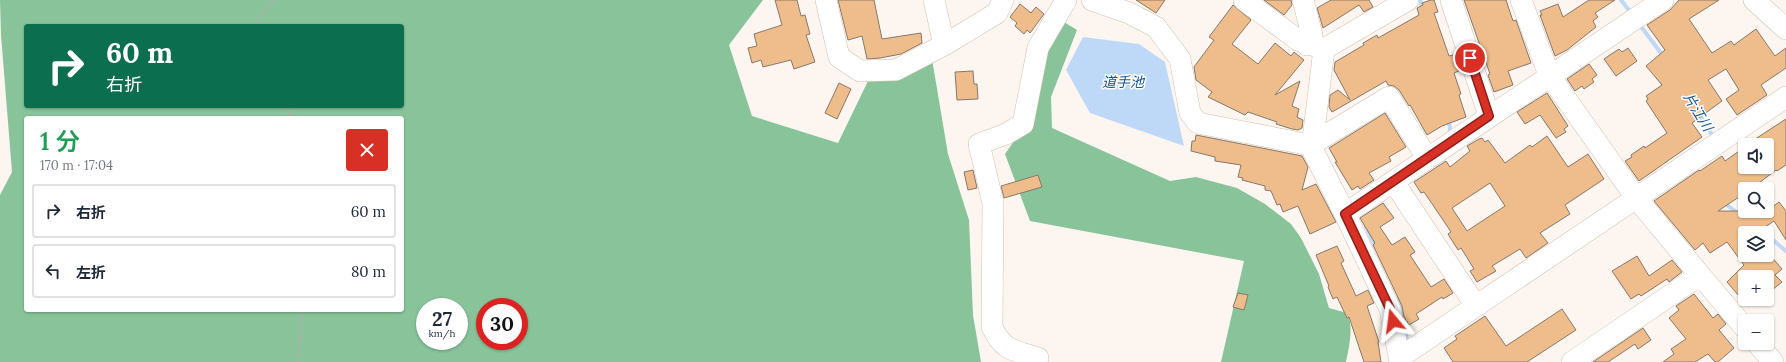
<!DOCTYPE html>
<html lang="ja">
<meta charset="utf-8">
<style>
:root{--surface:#fff;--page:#f6f6f7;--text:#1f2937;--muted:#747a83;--line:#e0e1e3}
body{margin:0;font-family:Lora,"Noto Sans JP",serif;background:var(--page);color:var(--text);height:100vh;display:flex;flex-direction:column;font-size:15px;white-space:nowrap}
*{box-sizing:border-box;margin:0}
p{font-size:13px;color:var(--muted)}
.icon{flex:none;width:22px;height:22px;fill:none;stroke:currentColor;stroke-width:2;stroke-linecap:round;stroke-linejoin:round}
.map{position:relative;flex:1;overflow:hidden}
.sheet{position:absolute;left:24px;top:116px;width:380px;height:196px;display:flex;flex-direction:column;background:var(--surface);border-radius:4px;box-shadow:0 1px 3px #0004}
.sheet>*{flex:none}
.banner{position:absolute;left:24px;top:24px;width:380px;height:84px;border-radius:4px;box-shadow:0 1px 3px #0004;background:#0b6e4f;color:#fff;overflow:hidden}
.fabs{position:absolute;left:1738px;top:138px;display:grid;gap:8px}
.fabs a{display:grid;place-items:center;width:36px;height:36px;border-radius:4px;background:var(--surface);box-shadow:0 1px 3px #0004;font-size:20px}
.speed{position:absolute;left:416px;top:298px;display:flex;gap:8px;font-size:20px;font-weight:700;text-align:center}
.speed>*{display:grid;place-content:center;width:52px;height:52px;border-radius:50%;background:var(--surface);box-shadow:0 1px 3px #0004;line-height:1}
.speed small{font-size:10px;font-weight:400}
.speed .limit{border:6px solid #d22;background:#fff;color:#111}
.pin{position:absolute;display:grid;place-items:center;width:34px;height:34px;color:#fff;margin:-17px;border:2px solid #fff;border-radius:50%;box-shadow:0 1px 4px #0007}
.me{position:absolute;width:44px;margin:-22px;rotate:344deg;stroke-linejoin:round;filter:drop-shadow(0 0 3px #0008)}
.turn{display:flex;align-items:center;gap:14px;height:84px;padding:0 16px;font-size:18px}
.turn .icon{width:52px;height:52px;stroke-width:2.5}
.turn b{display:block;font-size:28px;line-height:34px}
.round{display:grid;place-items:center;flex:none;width:42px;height:42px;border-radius:4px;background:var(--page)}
.summary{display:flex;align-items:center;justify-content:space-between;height:68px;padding:0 16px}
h1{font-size:24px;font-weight:600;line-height:30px;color:#1e9e55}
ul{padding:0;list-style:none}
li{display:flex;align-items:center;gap:12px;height:54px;margin:0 8px 6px;padding:0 8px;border:2px solid var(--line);border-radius:4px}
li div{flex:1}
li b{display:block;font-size:15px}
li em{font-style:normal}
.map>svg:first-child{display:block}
.forest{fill:#88c39a;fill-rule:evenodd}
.water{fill:#bed9f8}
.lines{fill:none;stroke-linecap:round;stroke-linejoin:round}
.stream{stroke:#bed9f8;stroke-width:4}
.building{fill:#eebd8b;stroke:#87786a;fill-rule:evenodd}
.minor-casing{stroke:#d0c0b0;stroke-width:22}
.path{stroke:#b4ada7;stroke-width:2.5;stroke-dasharray:3 3;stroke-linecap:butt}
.minor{stroke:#fff;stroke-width:21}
.route-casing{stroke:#8d1f18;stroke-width:10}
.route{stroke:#d93025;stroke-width:7}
.labels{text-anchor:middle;stroke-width:3;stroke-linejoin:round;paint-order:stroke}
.water-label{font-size:14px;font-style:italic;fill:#185591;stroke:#fff}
</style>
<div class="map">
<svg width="1786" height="362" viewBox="0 0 1786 362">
<rect width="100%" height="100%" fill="#fdf6f0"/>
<path class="forest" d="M0,0h763l-34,45 23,71 86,27 30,-62 64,-22 16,95 21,66 4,95 8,47h-981v-167l12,-23 -11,-137zM26,26h376v80h-376zM26,118h376v192h-376zM425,307h34v34h-34zM485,307h34v34h-34z
M1064,22l13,8 -26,67 1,31 118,53 26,-4 41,11 28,16 26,20 10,14 18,36 10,34 18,5c7,13 2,34 -1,49h-125l23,-101 -214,-40 -25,-67 23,-33 14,-64z"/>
<path class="water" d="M1083,37l56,7 26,18 19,84 -94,-33 -24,-43z"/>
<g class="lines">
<path class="stream" d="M1420,0l3,9
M1621,0l11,14
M1639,24l25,33
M1698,112l14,23 1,4
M1448,119l2,9 -1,8
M1725,202l2,3 12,9
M1366,227l10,21
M1758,227l7,6
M1767,235l19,16
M1398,298l10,46"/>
</g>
<path class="building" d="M775,0h22l4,16 4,-1 5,19 -4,1 9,27 -21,7 -3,-9 -28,7 -2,-7 -9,3 -4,-15 9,-2 -3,-12 28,-9z
M838,0h36l8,39 39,-6 1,10 -21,11 -21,4 -13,1 -5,-23 -14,4z
M1136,0h29l-9,13z
M1264,0h27l1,5 -8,10z
M1331,0h38l4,7 -9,5 -5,-7 -36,23 -6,-20z
M1431,0h3l4,12 -4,1 15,43 4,-1 6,16 -5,2 7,21 -2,1 7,22 -24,9 -15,9 -17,-30 -1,1 -10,-16 -5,-4 -6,-1 -2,-4 -54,31 -3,-5 1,-12 8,-5 12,10 -16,-30 1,-8 29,-17 -1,-2 14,-8 1,3 41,-23 -2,-7 6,-3 -1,-2z
M1464,0h42l7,21 3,-1 15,43 -23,8 5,14 -19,7 -6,-17 2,-1z
M1589,0h26l-20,13 3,4 -5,4 3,6 -29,23 -12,6 -15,-41h2l-2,-4 18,-7 5,13z
M1679,0h40l-30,19 23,34 19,-12 3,4 22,-16 19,27 11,-8v20l-25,17 6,10 -30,20 -11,-16 13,-9 -13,-21 -18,11 14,21 -30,22 10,14 -63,44 -14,-20 7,-4 -1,-2 13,-9 1,2 22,-15 -21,-32 2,-2 -2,-3 16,-11 -16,-19 19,-16 -18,-25 23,-15z
M1020,4l11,9 5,-6 8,7 -14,19 -3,-3 -3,4 -9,-8 2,-3 -7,-6z
M1233,5l18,15 -19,24 26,20 17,-21 16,13 3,-4 10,8 -29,35 25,-14 -8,25 7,3 -2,8 6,3 -1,8 -4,2 -6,-1 -16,-5 1,-2 -29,-10 -3,3 -37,-18 4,-5 -16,-12 -2,-13 20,-27 -5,-3z
M1628,48l9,13 -21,15 -12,-17 15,-10 3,3z
M1589,64l8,11 -5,4 2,3 -10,7 -2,-3 -7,5 -8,-12z
M973,71l1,13h3l1,15 -21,1 -2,-28z
M839,83l12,6 -14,30 -12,-6z
M1547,93l21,33 -4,3 2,3 -10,6 -16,-23 -15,9 -8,-12z
M1385,113l21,34 -17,10 2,4 -22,12 5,7 -14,9 -2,-3 -6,4 -17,-28h2l-8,-14z
M1786,119v46l-9,6 -1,-1 -25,19h-6v4l-27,18h49l12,-9 7,9v29l-12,-19 -18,12h-11v22h25l12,14 -7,6 7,7 -15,12v-17h-22v26l-18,-21 17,-17 -17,-23 -17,11 -7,-10 -8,7 -41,-49 45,-31 1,1 22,-15 3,5 20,-14v20h22v-22h-21z
M1196,135l106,21 6,11 -6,23 14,-6 20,38 -26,12 -12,-28 -15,6 -3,-8 -3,1 -6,-14 -6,-1v-4l-23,-6 1,-2 -5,-1 3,-12 -26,-4v-4l-24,-6 1,-10h3z
M1547,136l21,31 20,-13 16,25 -39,26 5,9 -30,19 8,10 -22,15 -6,-9 -28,17 4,5 -19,11 -7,-11 4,-2 -13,-21 -3,2 -10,-16 3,-2 -14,-21 -13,-19 -3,1 -7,-11 32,-21 4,6 20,-16 -3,-5 12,-7 3,-1 3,4 3,-2 17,23 25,-18 2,2zM1490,183l15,23 -38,25 -15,-23z
M973,170l4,18 -9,2 -4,-18z
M1038,175l4,12 -38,11 -3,-12z
M1383,203l11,15 -14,9 12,18 13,-8 10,15 -5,3 21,32 13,-8 9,14 -10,6 -1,-2 -26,17 3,5 -10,6 -5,-8 -2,-11 -29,-61 2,-2 -15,-25z
M1337,246l7,15 -3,2 15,33 12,-6 6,13 -7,3 12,36h-1l3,20h-17l-15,-45 -2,1 -10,-21 -4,2 -5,-12 1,-1 -13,-31z
M1637,256l12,20 23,-16 10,12 -13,10 -2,-3 -26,17 -2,-2 -8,5 -19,-28z
M1238,293l10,2 -4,15 -11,-3z
M1694,294l19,24 5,-4 8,10 -7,6 15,18 -16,14h-3l-7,-8 -13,8h-32l11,-8 -3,-5 15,-10 -17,-21 10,-8 -3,-4z
M1562,309l14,21 -49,32h-74l-9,-14 13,-9 -2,-3 30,-20 21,30z
M1643,328l8,12 -13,9 -3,-5 -27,18h-15z"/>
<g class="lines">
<g class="minor-casing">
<path id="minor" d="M826,0l13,57 21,14 36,-1 48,-25 53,-32 6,-13
M934,0l10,45
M1092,0l37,13 27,14 24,32 10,54 8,10 112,22 79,-48 38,61
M1244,0l54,40 26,9 84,-49
M1303,0l9,35 -5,10
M1451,0l38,116
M1521,0l28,75 88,124 63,76 -128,87
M1754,0l32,29
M1324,49l-11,90 -3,6 35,69 318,-214
M1393,181l83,125
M1345,214l45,95 10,53
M1700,275l45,53
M1757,343l16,19
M1038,358c-23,-7 -35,-7 -46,-31l1,-124 -14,-59 27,-10 17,-10 15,-76 28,-48
M1399,358l387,-261"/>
</g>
<path class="path" d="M252,26l22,-26
M288,106l2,12
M298,362l4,-52"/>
<use href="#minor" class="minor"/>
</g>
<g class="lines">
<g class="route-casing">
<path id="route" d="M1393,321l-3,-12 -45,-95 144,-98 -19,-58"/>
</g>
<use href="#route" class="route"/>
</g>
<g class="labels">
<g class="water-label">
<text x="1123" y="87">道手池</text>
<text transform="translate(1698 112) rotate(58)" y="5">片江川</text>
</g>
</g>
</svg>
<div class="fabs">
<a><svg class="icon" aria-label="sound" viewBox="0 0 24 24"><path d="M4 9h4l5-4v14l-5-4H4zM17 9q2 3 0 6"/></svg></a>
<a><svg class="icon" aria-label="search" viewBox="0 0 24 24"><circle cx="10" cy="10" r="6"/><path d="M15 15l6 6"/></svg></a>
<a><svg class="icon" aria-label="layers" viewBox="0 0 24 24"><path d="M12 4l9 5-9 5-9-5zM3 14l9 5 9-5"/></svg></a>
<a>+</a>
<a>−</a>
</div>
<div class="speed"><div>27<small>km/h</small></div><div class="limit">30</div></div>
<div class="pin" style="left:1470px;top:58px;background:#d93025"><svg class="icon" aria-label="arrive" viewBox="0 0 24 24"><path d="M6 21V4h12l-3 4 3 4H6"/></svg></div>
<svg class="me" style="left:1393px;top:321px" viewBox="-20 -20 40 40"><path d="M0-17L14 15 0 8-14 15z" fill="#d93025" stroke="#fff" stroke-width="4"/></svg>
<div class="banner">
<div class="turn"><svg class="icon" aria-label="right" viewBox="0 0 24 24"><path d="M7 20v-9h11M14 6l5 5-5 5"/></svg><div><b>60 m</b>右折</div></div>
</div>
<section class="sheet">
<div class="summary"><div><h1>1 分</h1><p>170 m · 17:04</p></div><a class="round" style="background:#d93025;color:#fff"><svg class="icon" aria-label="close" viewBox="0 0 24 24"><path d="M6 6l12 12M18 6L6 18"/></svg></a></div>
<ul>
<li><svg class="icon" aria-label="right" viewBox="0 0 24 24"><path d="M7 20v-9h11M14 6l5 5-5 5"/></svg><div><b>右折</b></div><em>60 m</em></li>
<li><svg class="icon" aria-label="left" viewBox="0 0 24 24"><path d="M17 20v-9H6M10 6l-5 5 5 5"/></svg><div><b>左折</b></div><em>80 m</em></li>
</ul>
</section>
</div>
